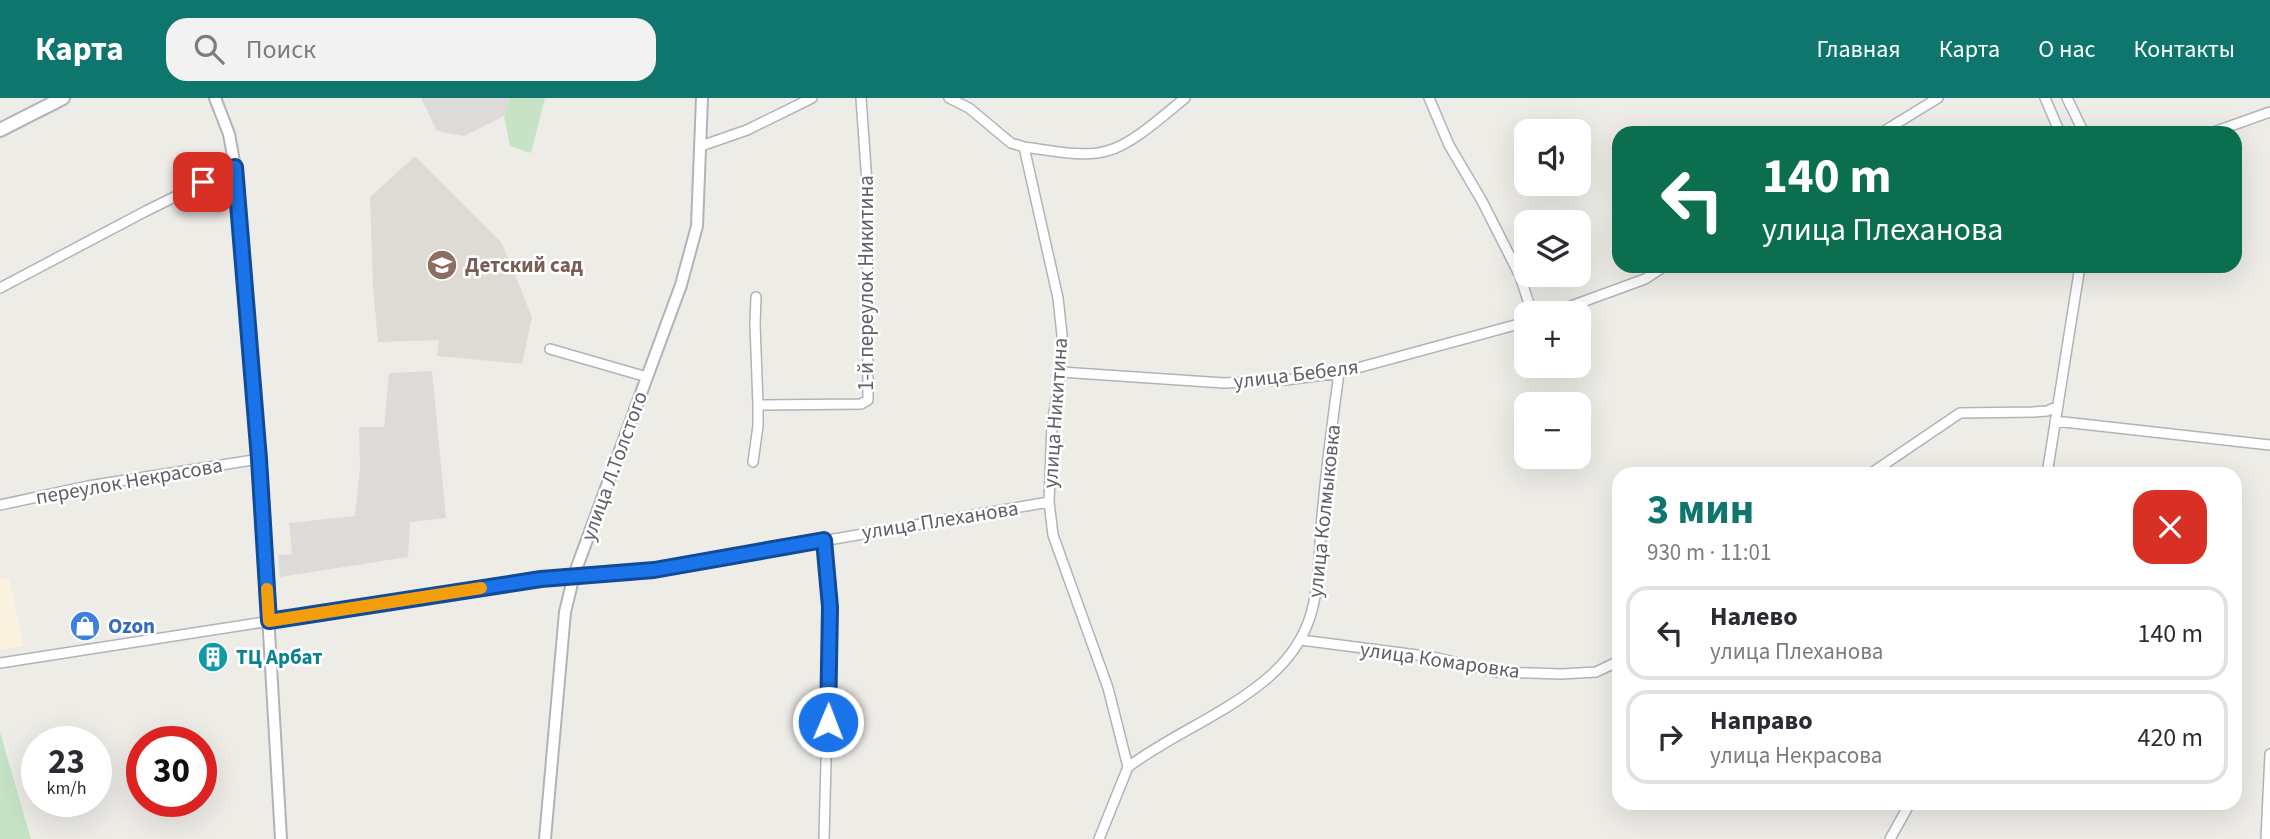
<!DOCTYPE html>
<html lang="ru">
<meta charset="utf-8">
<style>
:root{--surface:#fff;--page:#f2f2f3;--text:#2b2b33;--muted:#7c7c81;--line:#e1e1e2;--accent:#0f766e}
body{margin:0;font-family:"Source Sans 3",sans-serif;background:var(--page);color:var(--text);height:100vh;display:flex;flex-direction:column;font-size:26px;white-space:nowrap}
*{box-sizing:border-box;margin:0}
p{font-size:23px;color:var(--muted)}
.icon{flex:none;width:38px;height:38px;fill:none;stroke:currentColor;stroke-width:2;stroke-linecap:round;stroke-linejoin:round}
.map{position:relative;flex:1;overflow:hidden}
.side{position:absolute;left:1612px;top:369px;width:630px;height:343px;display:flex;flex-direction:column;background:var(--surface);border-radius:21px;box-shadow:0 7px 28px #0002}
.side>*{flex:none}
.guide{position:absolute;left:1612px;top:28px;width:630px;height:147px;border-radius:21px;box-shadow:0 7px 28px #0002;background:#0b6e4f;color:#fff;overflow:hidden}
.controls{position:absolute;left:1514px;top:21px;display:grid;gap:14px}
.controls a{display:grid;place-items:center;width:77px;height:77px;border-radius:14px;background:var(--surface);box-shadow:0 7px 28px #0002;font-size:35px}
.speed{position:absolute;left:21px;top:628px;display:flex;gap:14px;font-size:35px;font-weight:700;text-align:center}
.speed>*{display:grid;place-content:center;width:91px;height:91px;border-radius:50%;background:var(--surface);box-shadow:0 7px 28px #0002;line-height:1}
.speed small{font-size:18px;font-weight:400}
.speed .limit{border:10px solid #d22;background:#fff;color:#111}
.pin{position:absolute;display:grid;place-items:center;width:60px;height:60px;color:#fff;margin:-30px;border-radius:14px;box-shadow:0 4px 10px #0006}
.me{position:absolute;width:77px;margin:-38px;rotate:1deg;stroke-linejoin:round;filter:drop-shadow(0 0 5px #0008)}
.turn{display:flex;align-items:center;gap:24px;height:147px;padding:0 35px;font-size:32px}
.turn .icon{width:91px;height:91px;stroke-width:2.5}
.turn b{display:block;font-size:49px;line-height:60px}
.round{display:grid;place-items:center;flex:none;width:74px;height:74px;border-radius:21px;background:var(--page)}
.headline{display:flex;align-items:center;justify-content:space-between;height:119px;padding:0 35px}
h1{font-size:42px;font-weight:700;line-height:52px;color:var(--accent)}
ul{padding:0;list-style:none}
li{display:flex;align-items:center;gap:21px;height:94px;margin:0 14px 10px;padding:0 21px;border:4px solid var(--line);border-radius:21px}
li div{flex:1}
li b{display:block;font-size:26px}
li em{font-style:normal}
header{display:flex;align-items:center;gap:42px;box-sizing:border-box;height:98px;padding:0 35px;background:var(--accent);color:#fff}
header strong{font-size:33px}
nav{display:flex;gap:38px;margin-inline-start:auto;font-size:24px}
.search{width:490px;height:63px;background:var(--page);display:flex;align-items:center;gap:18px;box-sizing:border-box;padding:0 24px;border-radius:21px;color:var(--muted);font-size:26px}
.map>svg:first-child{display:block}
.commercial{fill:#faf3e0}
.industrial{fill:#dddbd9}
.education{fill:#dedbd5}
.green{fill:#c7e3c6}
.lines{fill:none;stroke-linecap:round;stroke-linejoin:round}
.minor-casing{stroke:#b1b3b7;stroke-width:12}
.tertiary-casing{stroke:#b1b3b7;stroke-width:14}
.secondary-casing{stroke:#b3b5b9;stroke-width:16}
.minor{stroke:#fff;stroke-width:9}
.tertiary{stroke:#fff;stroke-width:10}
.secondary{stroke:#fff;stroke-width:12}
.route-casing{stroke:#114b97;stroke-width:18}
.route{stroke:#1a73e8;stroke-width:12}
.slow{stroke:#f59e0b;stroke-width:12}
.labels{text-anchor:middle;stroke-width:5;stroke-linejoin:round;paint-order:stroke}
.education-label{font-size:21px;font-weight:bold;fill:#785e54;stroke:#fff;text-anchor:start}
.street-label{font-size:21px;fill:#5e6165;stroke:#fff}
.shop-label{font-size:21px;font-weight:bold;fill:#366cbe;stroke:#fff;text-anchor:start}
.culture-label{font-size:21px;font-weight:bold;fill:#0d838f;stroke:#fff;text-anchor:start}
</style>
<header>
<strong>Карта</strong>
<div class="search"><svg class="icon" aria-label="search" viewBox="0 0 24 24"><circle cx="10" cy="10" r="6"/><path d="M15 15l6 6"/></svg>Поиск</div>
<nav><a>Главная</a><a>Карта</a><a>О нас</a><a>Контакты</a></nav>
</header>
<div class="map">
<svg width="2270" height="741" viewBox="0 0 2270 741">
<rect width="100%" height="100%" fill="#eeece7"/>
<path class="commercial" d="M9,480l15,68 -24,4v-71z"/>
<path class="industrial" d="M421,0h89l-6,18 -40,20 -27,-5z
M432,273l14,147 -36,4 -2,35 -128,20 -2,-22 14,-1 -3,-31 66,-7 5,-49 -1,-40h25l5,-54z"/>
<path class="education" d="M415,58l87,87 30,74 -10,47 -85,-8 2,-16 -61,2 -5,-55 -3,-90z"/>
<path class="green" d="M510,0h35l-14,55 -21,-7 -6,-30z
M0,634l31,107h-31z"/>
<g class="lines">
<g class="minor-casing">
<path id="minor" d="M949,0l20,10 42,35 13,4 34,151 4,37 -1,37 -9,52 -3,78 4,33 55,153 20,79 -29,72
M1429,0l20,47 33,56 38,75 12,37
M2045,0l15,35
M2067,0l17,35
M1881,35l57,-35
M2211,35l59,-21
M701,48l46,-16 65,-32
M1024,49c26,3 58,11 83,4 26,-7 57,-36 78,-53
M0,190l146,-77 89,-44
M756,199l-1,27 3,81 103,-1 7,-4 -1,-217 -6,-85
M1552,215l93,-34 20,-13
M550,251l97,28
M1061,274l163,11 61,-3 54,-7 187,-51
M2055,323l215,24
M753,364l5,-36v-21
M1870,376l90,-61 73,-1 14,-1 11,-5
M2047,376l33,-208
M0,407l88,-19 171,-27
M1301,542l132,17 63,15 65,2 35,-2 23,-11
M0,565l541,-84 113,-9 395,-68
M1128,669c43,-32 95,-52 136,-86 63,-51 51,-103 59,-175 4,-44 10,-89 16,-133
M824,741l6,-232 -6,-67
M1890,741l20,-36
M2266,741l4,-85"/>
</g>
<g class="tertiary-casing">
<path id="tertiary" d="M215,0l14,36 6,33 24,292 22,380
M545,741l20,-227 9,-37 107,-290 16,-59 5,-128"/>
</g>
<g class="secondary-casing">
<path id="secondary" d="M0,32l63,-32"/>
</g>
<use href="#minor" class="minor"/>
<use href="#tertiary" class="tertiary"/>
<use href="#secondary" class="secondary"/>
</g>
<g class="lines">
<g class="route-casing">
<path id="route" d="M203,84l32,-15 24,292 10,162 272,-42 113,-9 170,-30 6,67 -2,115"/>
</g>
<use href="#route" class="route"/>
<path class="slow" d="M267,491l2,32 212,-33"/>
</g>
<defs>
<g id="school-disc" transform="scale(1.575)"><circle r="9.5" fill="#8d6e63" stroke="#fff"/><path d="M0-5L7-2L0 1L-7-2ZM-4 1L0 2.5L4 1V4Q0 6-4 4Z" fill="#fff"/></g>
<g id="shop-disc" transform="scale(1.575)"><circle r="9.5" fill="#3f7fe0" stroke="#fff"/><path d="M-5-2.5h2.3a2.7 3.5 0 0 1 5.4 0H5L5.5 6h-11ZM-1.5-2.5h3a1.5 2.3 0 0 0-3 0Z" fill="#fff"/></g>
<g id="building-disc" transform="scale(1.575)"><circle r="9.5" fill="#0f9aa8" stroke="#fff"/><path d="M-4-6H4V6H1V3H-1V6H-4ZM-2.5-4.3h1.7v1.8h-1.7ZM.8-4.3h1.7v1.8H.8ZM-2.5-1h1.7V.8h-1.7ZM.8-1h1.7V.8H.8Z" fill="#fff"/></g>
</defs>
<g fill-rule="evenodd">
<use href="#school-disc" x="442" y="167"/>
<use href="#shop-disc" x="85" y="528"/>
<use href="#building-disc" x="213" y="559"/>
</g>
<g class="labels">
<g class="education-label">
<text x="465" y="174">Детский сад</text>
</g>
<g class="street-label">
<text transform="translate(866 185) rotate(-90)" y="7">1-й переулок Никитина</text>
<text transform="translate(1296 276) rotate(-7)" y="7">улица Бебеля</text>
<text transform="translate(1055 315) rotate(-86)" y="7">улица Никитина</text>
<text transform="translate(614 368) rotate(-70)" y="7">улица Л.Толстого</text>
<text transform="translate(129 383) rotate(-10)" y="7">переулок Некрасова</text>
<text transform="translate(1324 413) rotate(-84)" y="7">улица Колмыковка</text>
<text transform="translate(940 422) rotate(-9)" y="7">улица Плеханова</text>
<text transform="translate(1440 562) rotate(8)" y="7">улица Комаровка</text>
</g>
<g class="shop-label">
<text x="108" y="535">Ozon</text>
</g>
<g class="culture-label">
<text x="236" y="566">ТЦ Арбат</text>
</g>
</g>
</svg>
<div class="controls">
<a><svg class="icon" aria-label="sound" viewBox="0 0 24 24"><path d="M4 9h4l5-4v14l-5-4H4zM17 9q2 3 0 6"/></svg></a>
<a><svg class="icon" aria-label="layers" viewBox="0 0 24 24"><path d="M12 4l9 5-9 5-9-5zM3 14l9 5 9-5"/></svg></a>
<a>+</a>
<a>−</a>
</div>
<div class="speed"><div>23<small>km/h</small></div><div class="limit">30</div></div>
<div class="pin" style="left:203px;top:84px;background:#d93025"><svg class="icon" aria-label="arrive" viewBox="0 0 24 24"><path d="M6 21V4h12l-3 4 3 4H6"/></svg></div>
<svg class="me" style="left:828px;top:624px" viewBox="-20 -20 40 40"><circle r="17" fill="#1a73e8" stroke="#fff" stroke-width="3"/><path d="M0-11L8 9 0 5-8 9z" fill="#fff"/></svg>
<div class="guide">
<div class="turn"><svg class="icon" aria-label="left" viewBox="0 0 24 24"><path d="M17 20v-9H6M10 6l-5 5 5 5"/></svg><div><b>140 m</b>улица Плеханова</div></div>
</div>
<section class="side">
<div class="headline"><div><h1>3 мин</h1><p>930 m · 11:01</p></div><a class="round" style="background:#d93025;color:#fff"><svg class="icon" aria-label="close" viewBox="0 0 24 24"><path d="M6 6l12 12M18 6L6 18"/></svg></a></div>
<ul>
<li><svg class="icon" aria-label="left" viewBox="0 0 24 24"><path d="M17 20v-9H6M10 6l-5 5 5 5"/></svg><div><b>Налево</b><p>улица Плеханова</p></div><em>140 m</em></li>
<li><svg class="icon" aria-label="right" viewBox="0 0 24 24"><path d="M7 20v-9h11M14 6l5 5-5 5"/></svg><div><b>Направо</b><p>улица Некрасова</p></div><em>420 m</em></li>
</ul>
</section>
</div>
